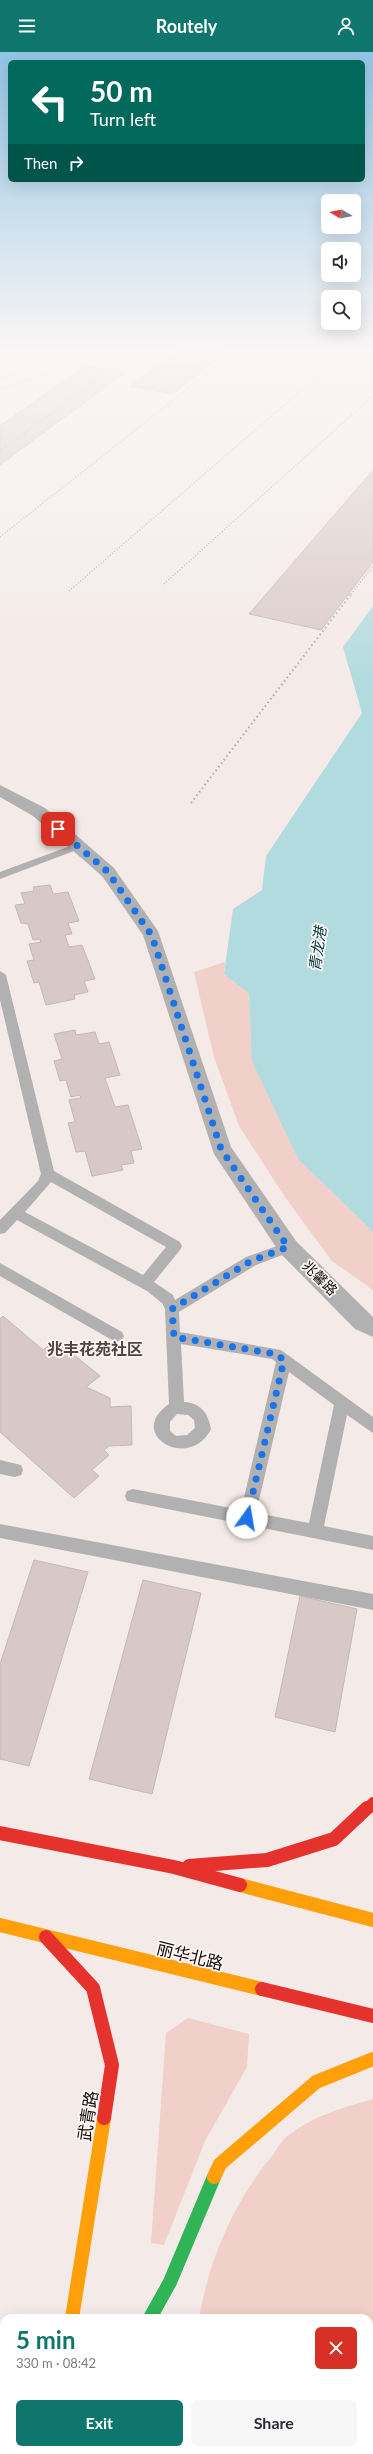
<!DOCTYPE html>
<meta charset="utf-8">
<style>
:root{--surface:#fff;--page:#f7f7f7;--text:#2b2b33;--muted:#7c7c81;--accent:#0f766e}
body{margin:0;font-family:Lato,"Noto Sans SC",sans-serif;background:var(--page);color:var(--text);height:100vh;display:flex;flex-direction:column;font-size:15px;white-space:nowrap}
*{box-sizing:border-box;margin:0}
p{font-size:13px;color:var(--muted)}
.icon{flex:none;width:22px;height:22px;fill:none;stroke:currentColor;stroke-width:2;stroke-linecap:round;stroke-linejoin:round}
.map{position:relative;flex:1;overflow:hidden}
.details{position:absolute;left:0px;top:2262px;width:373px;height:140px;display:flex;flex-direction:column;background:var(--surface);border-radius:12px 12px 0 0;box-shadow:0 4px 16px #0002}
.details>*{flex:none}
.hud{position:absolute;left:8px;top:8px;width:357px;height:122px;border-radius:6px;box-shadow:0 4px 16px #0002;background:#00695c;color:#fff;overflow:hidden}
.needle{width:26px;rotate:280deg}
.fabs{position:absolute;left:321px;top:142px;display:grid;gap:8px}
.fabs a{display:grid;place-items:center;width:40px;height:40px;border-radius:6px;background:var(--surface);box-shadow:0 4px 16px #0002;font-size:20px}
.pin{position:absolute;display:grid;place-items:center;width:34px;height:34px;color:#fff;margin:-17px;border-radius:8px;box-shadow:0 2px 6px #0006}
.me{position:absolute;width:44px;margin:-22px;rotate:13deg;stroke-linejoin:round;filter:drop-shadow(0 0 3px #0008)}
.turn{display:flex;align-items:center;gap:14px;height:84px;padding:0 16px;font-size:18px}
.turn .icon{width:52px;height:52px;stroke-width:2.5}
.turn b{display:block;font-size:28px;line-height:34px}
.then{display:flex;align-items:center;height:38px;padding:0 16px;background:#0003;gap:8px;font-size:15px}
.round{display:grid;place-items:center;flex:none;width:42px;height:42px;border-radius:6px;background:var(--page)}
.head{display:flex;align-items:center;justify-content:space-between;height:68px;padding:0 16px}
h1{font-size:24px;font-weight:700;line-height:30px;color:var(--accent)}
.button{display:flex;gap:8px;margin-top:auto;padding:8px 16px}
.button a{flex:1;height:46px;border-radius:6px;background:var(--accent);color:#fff;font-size:16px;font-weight:700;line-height:46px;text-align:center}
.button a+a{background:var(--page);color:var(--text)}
header{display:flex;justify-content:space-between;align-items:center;height:52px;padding:0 16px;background:var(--accent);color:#fff;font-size:18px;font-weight:700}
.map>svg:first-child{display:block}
.green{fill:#f0d0c9}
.water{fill:#b1dbdf}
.building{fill:#d8c9c6;stroke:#c2bab8}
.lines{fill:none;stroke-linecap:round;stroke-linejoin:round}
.lane{fill:#b2b1b1;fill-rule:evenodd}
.street{fill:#b2b1b1;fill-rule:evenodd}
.fast{stroke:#30b455;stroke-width:14}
.slow{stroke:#ff9f0a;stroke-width:14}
.jam-far1{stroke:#e5322d;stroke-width:10}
.jam{stroke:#e5322d;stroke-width:14}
.rail-far1{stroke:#aeaaa9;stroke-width:1.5;stroke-dasharray:1 2;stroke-linecap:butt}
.rail{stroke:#aeaaa9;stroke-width:2;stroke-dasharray:1.5 3;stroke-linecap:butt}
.route{stroke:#1a73e8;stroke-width:7;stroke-dasharray:0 12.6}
.labels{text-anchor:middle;stroke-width:3.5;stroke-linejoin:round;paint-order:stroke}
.street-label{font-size:14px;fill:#120c0a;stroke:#fff6f5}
.water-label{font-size:15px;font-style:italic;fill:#003f45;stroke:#fff6f5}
.quarter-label{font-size:16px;font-weight:bold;fill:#544440;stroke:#fff6f5}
.near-street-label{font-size:17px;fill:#120c0a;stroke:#fff6f5}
</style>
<header><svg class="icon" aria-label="menu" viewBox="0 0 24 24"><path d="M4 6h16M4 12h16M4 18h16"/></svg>Routely<svg class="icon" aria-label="person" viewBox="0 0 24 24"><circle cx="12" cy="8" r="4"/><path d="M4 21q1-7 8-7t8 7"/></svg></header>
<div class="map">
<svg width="373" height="2402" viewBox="0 0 373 2402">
<rect width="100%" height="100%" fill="#f4eae8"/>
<path class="green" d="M225,910l-1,12 25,20 3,63 46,102 75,73v58l-41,-29 -47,-64 -46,-71 -25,-69 -20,-85z
M188,1966l61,16 -2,33 -42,74 -41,104 -13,-2 15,-210z
M373,2047v355h-162l-1,-4h159v-132h-170c10,-59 35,-116 73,-162 5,-7 10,-16 17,-21 24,-19 56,-28 84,-36z"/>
<path class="water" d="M373,554v626l-75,-73 -46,-98 -3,-67 -25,-20 9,-65 29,-19 4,-34 96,-143 -19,-66z"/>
<path class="building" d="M177,298h51l-55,44 -43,-8z
M86,313l38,8 -124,92v-39z
M373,418v92l-52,68 -72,-16z
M50,833l3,9 15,-2 11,29 -11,2 4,11 -7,1 4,12 13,-2 13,34 -11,2 4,11 -14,3 1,4 -29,6 -7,-23 -5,1 -7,-22 7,-1 -5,-16 12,-2 -1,-3 -7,1 -5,-16 -7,-1 -6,-18 10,-1 -4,-11 13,-2 -1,-4z
M75,978l1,5 19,-3 4,12 10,-2 11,33 -15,3 10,29 13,-2 14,44 -11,2 3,12 -13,2 2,5 -31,6 -7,-25 -9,1 -8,-29 7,-1 -6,-22 12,-2 -1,-3 -9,2 -5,-17 -6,1 -6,-20 8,-2 -8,-25z
M3,1264l40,34 13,-10 44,36 -14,11 24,11v9l21,-1 1,39 -23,1 -5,4 5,5 -17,15 7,6 -25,22 -74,-66v-113z
M34,1508l54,12 -59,194 -29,-7v-95z
M143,1528l58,13 -49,201 -63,-15z
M300,1544l57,13 -22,123 -60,-15z"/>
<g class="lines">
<path class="lane" d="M78,791l5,3 -1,2 -82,31v-7z
M0,919l6,4 48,196 126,71 2,4 -2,4 -26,32 19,13 2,5 71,-43 42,-15 5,1 2,4 -2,4 -37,14 -77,47 1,20 101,18 92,67v16l-26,-18 -23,111 49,10v14l-246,-49 -2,-5 2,-5 6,-2 108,21 35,-148 -4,-3 -91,-15 3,58c17,1 24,11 27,27 -20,40 -76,10 -51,-17 3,-3 5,-6 9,-8l-4,-95 -3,-6 -15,-12 -130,-71 -12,13 -5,1v-14l38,-39 3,-7 -41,-174zM51,1130l115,65 -23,28 -118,-63zM289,1320l45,33 -25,118 -53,-10zM177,1362l11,1 6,5 1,8 -8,7 -11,1 -6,-5v-9z
M0,1211l122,69 2,4 -2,4 -5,2 -5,-2 -112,-64z
M0,1408l21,5 2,5 -2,5 -6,2 -15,-3z
M0,1472l373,70v16l-373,-72z"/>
<path class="street" d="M0,733l45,23 69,60 44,63 73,216 65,94 77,76v20l-18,-8 -75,-76 -66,-99 -71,-219 -41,-59 -69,-60 -33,-19z"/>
<path class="fast" d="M150,2266l20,-36 44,-105
M77,2402l3,-4"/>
<path class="slow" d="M240,1833l133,35
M0,1873l262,64
M214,2125l6,-13 96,-82 57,-23
M72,2266l32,-200
M123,2398l1,4
M50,2402l1,-4"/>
<path class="jam-far1" d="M366,1757l7,-7"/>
<path class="jam" d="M0,1781l174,34 66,18
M189,1814l78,-6 67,-21 33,-31
M46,1885l47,51 19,77 -8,53
M262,1937l111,27"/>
<path class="rail-far1" d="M0,307l27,-9
M0,317l55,-19
M0,327l82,-29
M0,338l109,-40
M0,399l111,-81 32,-20
M0,485l237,-187
M164,532l209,-188
M69,539l279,-241
M351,542l22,-28"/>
<path class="rail" d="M191,751l161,-210"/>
</g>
<linearGradient id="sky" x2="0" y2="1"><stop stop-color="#92c4e4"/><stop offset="0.47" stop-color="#faf6f5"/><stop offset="1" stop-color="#faf6f5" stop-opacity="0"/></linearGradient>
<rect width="373" height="634" fill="url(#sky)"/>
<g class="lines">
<path class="route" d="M58,777l50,43 44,64 69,213 67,98 -37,14 -79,48 2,28 102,17 8,6 -37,158"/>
</g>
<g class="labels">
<g class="street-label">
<text transform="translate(320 1226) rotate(45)" y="5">兆馨路</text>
</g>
<g class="water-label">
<text transform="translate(318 897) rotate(-82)" y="5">青龙港</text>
</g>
<g class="quarter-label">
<text x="95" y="1303">兆丰花苑社区</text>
</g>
<g class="near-street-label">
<text transform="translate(190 1904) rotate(14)" y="6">丽华北路</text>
<text transform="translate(88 2064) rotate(-81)" y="6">武青路</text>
</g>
</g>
</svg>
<div class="fabs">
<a><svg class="needle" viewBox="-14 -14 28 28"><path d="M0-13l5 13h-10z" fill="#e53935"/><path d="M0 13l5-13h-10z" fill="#7c7c81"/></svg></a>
<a><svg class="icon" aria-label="sound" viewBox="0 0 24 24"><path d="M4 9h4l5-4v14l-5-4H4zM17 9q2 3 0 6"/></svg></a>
<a><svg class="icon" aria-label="search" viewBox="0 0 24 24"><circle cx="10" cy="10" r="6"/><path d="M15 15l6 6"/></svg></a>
</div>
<div class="pin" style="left:58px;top:777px;background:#d93025"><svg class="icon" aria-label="arrive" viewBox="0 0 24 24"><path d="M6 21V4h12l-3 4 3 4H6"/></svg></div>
<svg class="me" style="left:247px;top:1466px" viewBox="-20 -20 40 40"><circle r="19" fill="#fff"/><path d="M0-13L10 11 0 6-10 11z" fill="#1a73e8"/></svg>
<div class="hud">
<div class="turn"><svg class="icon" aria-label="left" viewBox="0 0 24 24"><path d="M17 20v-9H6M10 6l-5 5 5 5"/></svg><div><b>50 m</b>Turn left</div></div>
<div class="then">Then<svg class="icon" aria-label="right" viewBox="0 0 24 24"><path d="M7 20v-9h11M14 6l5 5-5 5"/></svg></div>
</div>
<section class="details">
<div class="head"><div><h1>5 min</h1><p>330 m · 08:42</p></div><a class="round" style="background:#d93025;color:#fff"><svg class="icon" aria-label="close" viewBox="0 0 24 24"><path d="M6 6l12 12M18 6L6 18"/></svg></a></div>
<div class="button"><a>Exit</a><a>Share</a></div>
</section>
</div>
